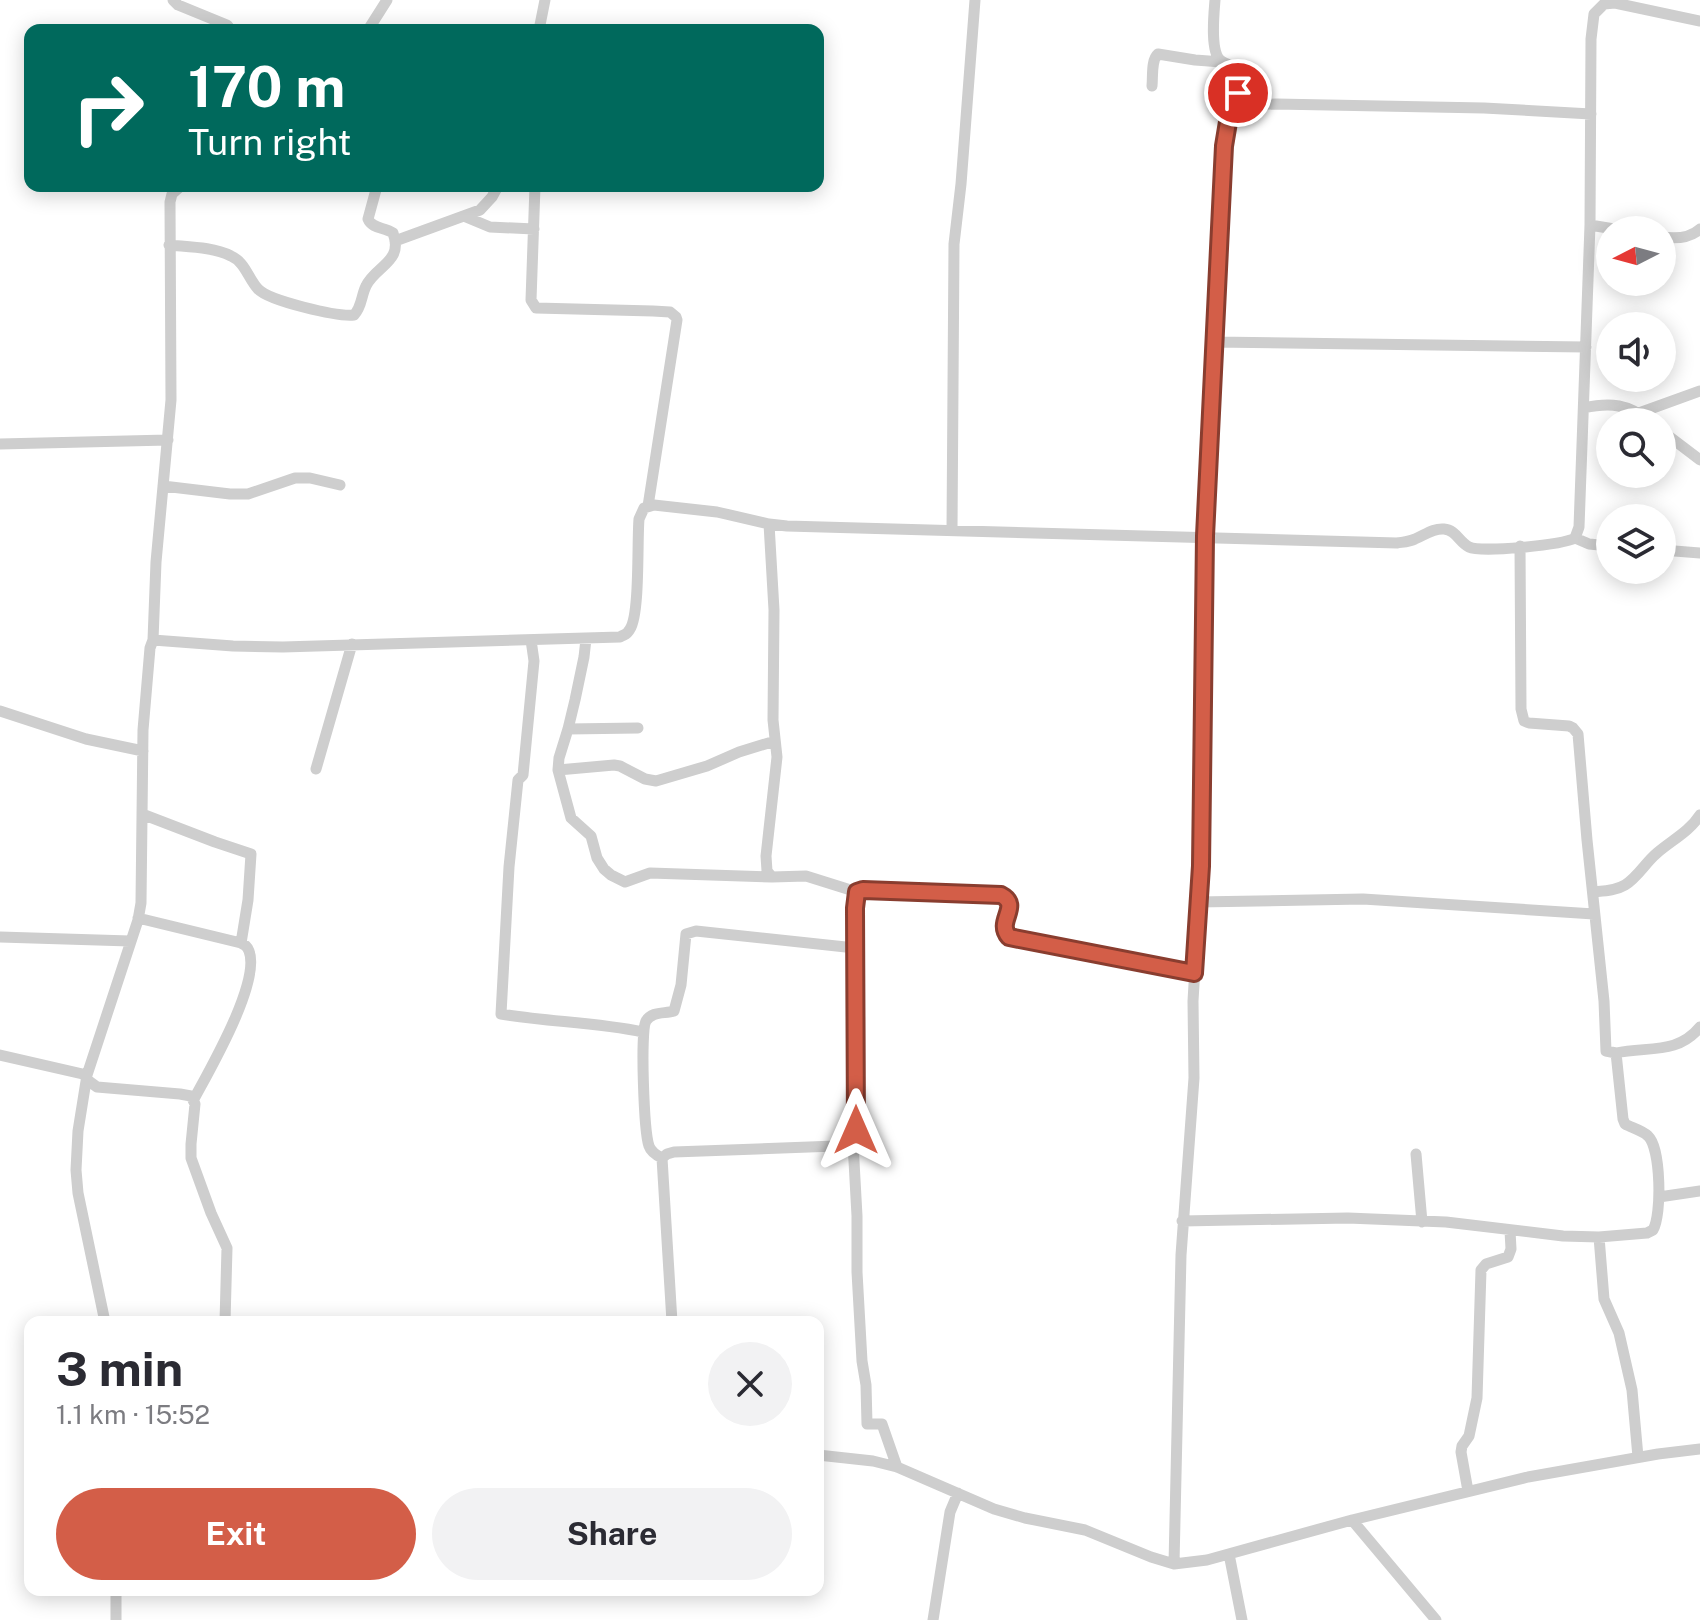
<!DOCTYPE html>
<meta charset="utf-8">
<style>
:root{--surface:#fff;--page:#f2f2f3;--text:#2b2b33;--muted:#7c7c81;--accent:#d35e48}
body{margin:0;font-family:"Public Sans",sans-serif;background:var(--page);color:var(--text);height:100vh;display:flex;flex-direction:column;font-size:30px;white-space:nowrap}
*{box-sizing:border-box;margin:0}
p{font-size:26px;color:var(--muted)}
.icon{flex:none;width:44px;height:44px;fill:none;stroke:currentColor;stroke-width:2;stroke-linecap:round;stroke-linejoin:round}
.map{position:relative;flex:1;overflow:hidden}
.details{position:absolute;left:24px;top:1316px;width:800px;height:280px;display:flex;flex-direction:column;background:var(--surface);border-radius:16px;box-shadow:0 4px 20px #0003}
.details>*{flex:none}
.hud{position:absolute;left:24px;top:24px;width:800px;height:168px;border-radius:16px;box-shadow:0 4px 20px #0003;background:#00695c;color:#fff;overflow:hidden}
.needle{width:52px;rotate:264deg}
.buttons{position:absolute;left:1596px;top:216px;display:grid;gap:16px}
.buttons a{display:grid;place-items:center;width:80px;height:80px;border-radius:50%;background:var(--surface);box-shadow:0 4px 20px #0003;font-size:40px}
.pin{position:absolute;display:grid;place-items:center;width:68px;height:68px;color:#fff;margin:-34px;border:4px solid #fff;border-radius:50%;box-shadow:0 2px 8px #0007}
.me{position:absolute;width:88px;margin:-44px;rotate:0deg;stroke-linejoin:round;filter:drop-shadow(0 0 6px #0008)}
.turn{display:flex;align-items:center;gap:28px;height:168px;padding:0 32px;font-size:36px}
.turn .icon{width:104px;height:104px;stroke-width:2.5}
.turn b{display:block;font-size:56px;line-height:68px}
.round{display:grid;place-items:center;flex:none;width:84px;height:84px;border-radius:42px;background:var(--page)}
.overview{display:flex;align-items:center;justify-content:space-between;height:136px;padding:0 32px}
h1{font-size:48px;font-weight:700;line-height:60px}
.primary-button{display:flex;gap:16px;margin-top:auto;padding:16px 32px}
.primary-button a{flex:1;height:92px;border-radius:48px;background:var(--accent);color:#fff;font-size:32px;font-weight:700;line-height:92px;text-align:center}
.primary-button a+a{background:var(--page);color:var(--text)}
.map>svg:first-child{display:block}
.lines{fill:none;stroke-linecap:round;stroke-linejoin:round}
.minor{stroke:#cecece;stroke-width:11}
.route-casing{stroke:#893d2f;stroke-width:20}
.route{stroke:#d35e48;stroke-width:14}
</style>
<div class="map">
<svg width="1700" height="1620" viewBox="0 0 1700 1620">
<rect width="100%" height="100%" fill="#fff"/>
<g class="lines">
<path class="minor" d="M173,0l5,5 49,20 4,5
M368,30l19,-30
M539,30l6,-30
M1152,86c1,-10 -1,-26 6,-32l37,6 27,2
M1234,105l42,-1 208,4 107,6
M535,186l-4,114 5,8 117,3 17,1 6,5 1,3 -29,186
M466,217l24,10 44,2
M1590,225l30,5
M1662,237c14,2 28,1 38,-8
M395,241l85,-31 12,-13 6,-11
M169,245c20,2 44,2 62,11 14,6 17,22 27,33 11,12 80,28 96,26 8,-8 7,-19 12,-29 9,-20 38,-24 27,-53 -8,-6 -21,-4 -25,-14l9,-33
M1214,342l372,5
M1584,408c26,-6 45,-4 66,14
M1639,413l61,-22
M1662,431l38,29
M0,444l168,-4
M163,486l67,8h18l47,-16h15l30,7
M769,524l5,86 -1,110 4,37 -11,99 1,15 5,6 34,-1 51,16
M952,530l2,-286 7,-60 14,-184
M1575,538l14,6 21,2
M1520,546l1,163 3,12 5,2 40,3 4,2 5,6 9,106 17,161 2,50 10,2c32,-7 61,2 84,-26
M1662,550l38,3
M586,639l-2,18 -9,43 -7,29 -9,29 -1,12 13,48 20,18 6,22 7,11 7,6 14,7 25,-9 122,4
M153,640l3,-78 15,-162 -1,-198 2,-8 9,-8
M531,640l3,21 -11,114 -5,5 -9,87 -8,147c47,8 95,8 142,18
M0,711l86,28 57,12
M568,729l70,-1
M316,769l36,-125
M558,770l56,-5 6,1 25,13 11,2 51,-15 32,-14 36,-11
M142,814l73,28 36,12 -3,46 -7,43
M1593,892c10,-1 22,-1 32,-7 13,-8 20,-22 32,-32 15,-13 32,-21 43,-38
M1198,902l165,-3 231,15
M138,918l103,25c4,2 6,3 8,8 12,31 -40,120 -55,148
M0,937l130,4
M0,1055l87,20
M86,1079l11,8 83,7 11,2 4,8 -4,40v14l20,55 16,35 -2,74
M853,1143l4,73v56l5,89 4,24 1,39h15l15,43
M1416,1154l6,68
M662,1158c-6,-3 -11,-6 -13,-12 -5,-14 -9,-115 -3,-125 6,-10 19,-7 28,-10l7,-26 5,-51 10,-3 159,17
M1659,1197l41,-6
M1182,1221l166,-3 98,4 117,14 36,1 48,-4 6,-3c9,-15 8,-82 -5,-94 -6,-6 -16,-8 -23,-12l-2,-5 -7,-66
M1599,1237l5,62 15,34 13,57 6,67
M105,1322l-27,-129 -2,-23 2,-39 9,-56 51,-155 3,-17 2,-173 7,-82 3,-8 80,6 50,1 337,-10c5,-3 7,-2 10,-8 10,-15 7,-87 9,-110l5,-11 10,-3 63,7 52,12 18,2 610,17c6,-1 12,-1 18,-4 10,-4 18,-11 29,-10 12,1 15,13 25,18 12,6 93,-2 106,-9l4,-11 11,-302 1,-186 3,-25 10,-10 11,-1 85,18
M672,1322l-10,-164 5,-4 7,-2 162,-6 12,-1 7,-4 1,-11 -1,-222 2,-16 13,-2 131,5c21,11 -6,26 8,42l185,36
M818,1455l55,6 24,6 97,42 31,9 60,12 66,27 23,7 33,-4 145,-40 176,-43 130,-23 42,-5
M1468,1491l-7,-39 1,-6 7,-10 8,-38 4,-128 5,-6 22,-7 3,-8 -1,-18
M1352,1520l84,100
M1229,1554l13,66
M1174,1564l7,-309 13,-177 -1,-77 8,-135 4,-330 19,-390c1,-9 2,-18 5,-27 5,-17 14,-32 9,-51 -5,-2 -14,-4 -18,-8 -10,-10 -6,-47 -5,-60
M116,1590v30
M933,1620l17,-108 8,-19"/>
</g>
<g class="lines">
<g class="route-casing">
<path id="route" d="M856,1130l-1,-222 2,-16 6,-2 138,5c21,11 -6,26 8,42l185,36 7,-107 4,-330 19,-390 4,-24 10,-29"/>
</g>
<use href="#route" class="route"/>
</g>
</svg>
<div class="buttons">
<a><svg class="needle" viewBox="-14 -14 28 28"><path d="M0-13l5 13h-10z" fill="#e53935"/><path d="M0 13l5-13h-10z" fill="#7c7c81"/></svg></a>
<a><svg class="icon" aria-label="sound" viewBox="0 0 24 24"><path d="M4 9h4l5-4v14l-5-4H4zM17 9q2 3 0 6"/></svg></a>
<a><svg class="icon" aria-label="search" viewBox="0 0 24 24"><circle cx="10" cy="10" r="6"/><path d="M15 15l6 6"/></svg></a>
<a><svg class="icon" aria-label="layers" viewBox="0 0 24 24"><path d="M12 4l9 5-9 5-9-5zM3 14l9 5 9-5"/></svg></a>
</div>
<div class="pin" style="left:1238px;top:93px;background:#d93025"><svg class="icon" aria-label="arrive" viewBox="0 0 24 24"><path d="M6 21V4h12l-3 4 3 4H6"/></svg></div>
<svg class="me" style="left:856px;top:1130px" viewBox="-20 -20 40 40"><path d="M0-17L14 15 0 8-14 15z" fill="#d35e48" stroke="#fff" stroke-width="4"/></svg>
<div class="hud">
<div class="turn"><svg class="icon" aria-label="right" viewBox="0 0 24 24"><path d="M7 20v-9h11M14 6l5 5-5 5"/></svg><div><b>170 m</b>Turn right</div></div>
</div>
<section class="details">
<div class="overview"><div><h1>3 min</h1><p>1.1 km · 15:52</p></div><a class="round"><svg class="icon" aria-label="close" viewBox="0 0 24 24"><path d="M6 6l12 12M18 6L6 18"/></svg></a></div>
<div class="primary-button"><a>Exit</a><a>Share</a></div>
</section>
</div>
